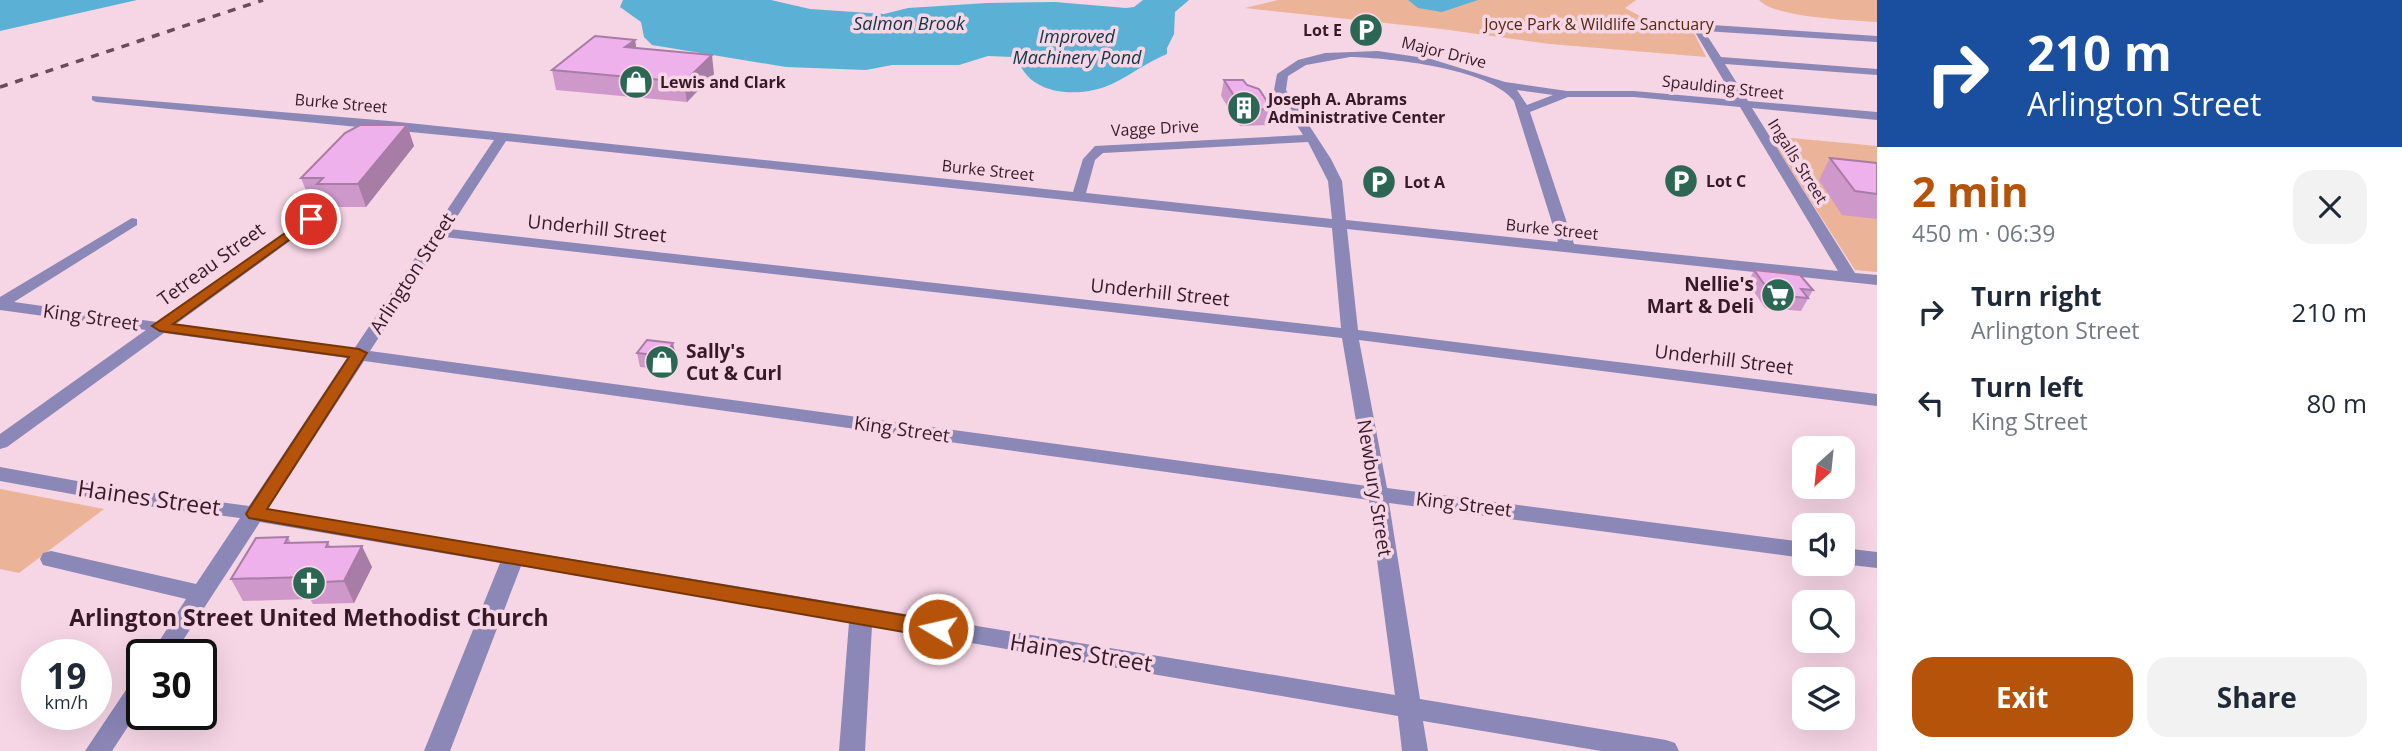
<!DOCTYPE html>
<meta charset="utf-8">
<style>
:root{--surface:#fff;--page:#f2f2f3;--text:#1f2937;--muted:#747a83;--accent:#b45309}
body{margin:0;font-family:"Open Sans",sans-serif;background:var(--page);color:var(--text);height:100vh;display:flex;flex-direction:column;font-size:26px;white-space:nowrap}
*{box-sizing:border-box;margin:0}
p{font-size:23px;color:var(--muted)}
.icon{flex:none;width:38px;height:38px;fill:none;stroke:currentColor;stroke-width:2;stroke-linecap:round;stroke-linejoin:round}
.map{position:relative;flex:1;overflow:hidden}
.details{display:flex;flex-direction:column;background:var(--surface);width:525px}
.details>*{flex:none}
.hud{background:#1a4fa0;color:#fff;overflow:hidden}
.needle{width:46px;rotate:207deg}
.fabs{position:absolute;left:1792px;top:436px;display:grid;gap:14px}
.fabs a{display:grid;place-items:center;width:63px;height:63px;border-radius:14px;background:var(--surface);box-shadow:0 7px 28px #0002;font-size:35px}
.speed{position:absolute;left:21px;top:639px;display:flex;gap:14px;font-size:35px;font-weight:700;text-align:center}
.speed>*{display:grid;place-content:center;width:91px;height:91px;border-radius:50%;background:var(--surface);box-shadow:0 7px 28px #0002;line-height:1}
.speed small{font-size:18px;font-weight:400}
.speed .limit{border:4px solid #111;border-radius:10px;background:#fff;color:#111}
.pin{position:absolute;display:grid;place-items:center;width:60px;height:60px;color:#fff;margin:-30px;border:4px solid #fff;border-radius:50%;box-shadow:0 2px 7px #0007}
.me{position:absolute;width:77px;margin:-38px;rotate:279deg;stroke-linejoin:round;filter:drop-shadow(0 0 5px #0008)}
.turn{display:flex;align-items:center;gap:24px;height:147px;padding:0 35px;font-size:32px}
.turn .icon{width:91px;height:91px;stroke-width:2.5}
.turn b{display:block;font-size:49px;line-height:60px}
.round{display:grid;place-items:center;flex:none;width:74px;height:74px;border-radius:21px;background:var(--page)}
.overview{display:flex;align-items:center;justify-content:space-between;height:119px;padding:0 35px}
h1{font-size:42px;font-weight:700;line-height:52px;color:var(--accent)}
.primary-button{display:flex;gap:14px;margin-top:auto;padding:14px 35px}
.primary-button a{flex:1;height:80px;border-radius:21px;background:var(--accent);color:#fff;font-size:28px;font-weight:700;line-height:80px;text-align:center}
.primary-button a+a{background:var(--page);color:var(--text)}
ul{padding:0;list-style:none}
li{display:flex;align-items:center;gap:21px;height:91px;padding:0 35px}
li div{flex:1}
li b{display:block;font-size:26px}
li em{font-style:normal}
main{display:flex;flex:1;min-height:0}
.map>svg:first-child{display:block}
.green{fill:#ebb397}
.water{fill:#5bb1d5}
.lines{fill:none;stroke-linecap:round;stroke-linejoin:round}
.minor{fill:#8b87b7;fill-rule:evenodd}
.rail{stroke:#694b5a;stroke-width:3.5;stroke-dasharray:8 8;stroke-linecap:butt}
.wall{fill:#ce98cb}
.shaded-wall{fill:#a77ca5}
.building{fill:#efb1ec;stroke:#a77ca5;stroke-width:2}
.route{fill:#b45309;stroke:#753606;stroke-width:2}
.labels{text-anchor:middle;stroke-width:7;stroke-linejoin:round;paint-order:stroke}
.far-park-label{font-size:16px;fill:#55280e;stroke:#f6d5e4}
.far-poi-label{font-size:16px;font-weight:bold;fill:#361928;stroke:#f6d5e4;text-anchor:start}
.far-street-label{font-size:16px;fill:#361928;stroke:#f6d5e4}
.far-water-label{font-size:18px;font-style:italic;fill:#0c3444;stroke:#f6d5e4}
.street-label{font-size:19px;fill:#361928;stroke:#f6d5e4}
.poi-label{font-size:19px;font-weight:bold;fill:#361928;stroke:#f6d5e4;text-anchor:end}
.near-street-label{font-size:23px;fill:#361928;stroke:#f6d5e4}
.near-poi-label{font-size:23px;font-weight:bold;fill:#361928;stroke:#f6d5e4}
</style>
<main>
<div class="map">
<svg width="1877" height="751" viewBox="0 0 1877 751">
<rect width="100%" height="100%" fill="#f6d5e4"/>
<path class="green" d="M1278,0h358l-11,8 26,14 40,5 15,30 -156,-13 -108,-15 -197,-21z
M1759,0h118v22c-25,-2 -102,-4 -118,-22z
M1769,136l108,10v126l-22,-2z
M0,489l104,20 -85,64 -19,-4z"/>
<path class="water" d="M0,0h137l-137,31z
M623,0h148l39,9 74,5 24,-6 79,-5 68,-1 71,6 8,-1 9,-7h46l-14,12 -1,22 -7,14v6c-18,7 -35,20 -53,29 -28,14 -76,15 -93,-16l12,-4 -20,-6 -25,-1 -29,9h-67l-26,5 -80,-3 -134,-22 -8,-8 -3,-15 -21,-15z
M1408,0h70l-36,12 -24,-4z"/>
<g class="lines">
<path class="minor" d="M1697,24l180,12v6l-173,-11 17,26 156,12v6l-152,-11 23,37 129,11v8l-125,-12 103,165 22,2v10l-530,-56 11,101 519,64v12l-518,-66 28,148 417,54v16l-415,-55 31,196 246,41 9,3 4,8h-78l-178,-30 5,30h-26l-4,-35 -526,-90 -7,125h-26l10,-129 -328,-56 -71,185h-26l76,-188 -240,-41 -86,132h-23l35,-55 -143,-34 -3,-6 3,-6 8,-2 145,33 44,-66 -124,-16 -116,-21v-14l116,21 133,18 98,-148 -183,-25 -157,114 -7,2v-15l146,-104 -146,-20v-13l132,-79 5,1v6l-123,77 143,20 154,-107 5,1v6l-140,102 178,25 140,-209 -398,-38 -4,-2v-4l297,25 684,71 10,-33 12,-13 208,-11 -29,-45 3,-16 21,-14 27,-7 53,-2 53,8 74,23 62,9h67l101,9 -43,-73zM1350,57c40,1 139,11 164,44l44,141 -212,-22 -4,-39 -11,-22 -45,-69 2,-14 18,-11zM1517,90l36,5 -26,10zM1568,97h66l106,10 98,164 -264,-27 -44,-132zM506,141l826,87 9,100 -892,-99zM1308,142l20,39 4,38 -246,-26 9,-33 8,-7zM444,237l898,101 25,148 -997,-135zM364,361l1005,139 26,195 -1127,-186z
M1843,548l34,4v16l-35,-4z
M142,675v30l-30,46h-27l49,-73z"/>
<path class="rail" d="M0,87l263,-87"/>
</g>
<path class="wall" d="M635,40l1,8 78,26 -27,28 -131,-12 -4,-20z
M1224,80l23,5 25,24 -3,16 -29,1 -19,-30z
M407,125l7,21 -48,61h-40l-3,-6h-13l-9,-23z
M1830,158l47,5v56l-35,-4 -23,-35z
M1754,270l59,20 -12,21 -36,-3 -17,-25z
M637,353l39,3 -9,14 -27,-3z
M288,537l3,6 37,-1 2,4 42,21 -18,36 -41,1 -3,-5 -67,2 -12,-22z"/>
<path class="shaded-wall" d="M635,40l3,19 -13,-12z
M712,55l2,19 -27,28 -3,-20z
M407,125l7,21 -48,61 -8,-23z
M673,343l3,13 -9,14 -3,-14z
M362,546l10,21 -18,36 -10,-22z"/>
<path class="building" d="M595,36l40,4 -10,7 87,8 -28,27 -132,-12z
M1224,80h19l4,5 12,4 13,20 -29,1z
M360,125h47l-49,59h-41l6,-6h-22l44,-45z
M1830,158l47,5v31l-22,-3z
M1754,270l46,5 13,15 -12,-1 7,9 -36,-3z
M647,340l26,3 -9,13 -27,-3z
M288,537l-3,6 43,-1 -2,5 36,-1 -18,35 -42,2 3,-6 -74,2 25,-41z"/>
<path class="route" d="M311,215l6,4 -2,2 -142,103 186,25 8,4 -100,156 671,112 7,3 3,5 -3,6 -7,3 -689,-120 -3,-4 3,-5 100,-152 -189,-26 -8,-5z"/>
<defs>
<g id="parking-disc" transform="scale(1.75)"><circle r="9.5" fill="#2b6752" stroke="#f6d5e4"/><path d="M-3.5-5.5H1a3.5 3.5 0 0 1 0 7H-1V5.5H-3.5ZM-1-3.4V-.6H.8a1.4 1.4 0 0 0 0-2.8Z" fill="#fff"/></g>
<g id="shop-disc" transform="scale(1.75)"><circle r="9.5" fill="#2b6752" stroke="#f6d5e4"/><path d="M-5-2.5h2.3a2.7 3.5 0 0 1 5.4 0H5L5.5 6h-11ZM-1.5-2.5h3a1.5 2.3 0 0 0-3 0Z" fill="#fff"/></g>
<g id="building-disc" transform="scale(1.75)"><circle r="9.5" fill="#2b6752" stroke="#f6d5e4"/><path d="M-4-6H4V6H1V3H-1V6H-4ZM-2.5-4.3h1.7v1.8h-1.7ZM.8-4.3h1.7v1.8H.8ZM-2.5-1h1.7V.8h-1.7ZM.8-1h1.7V.8H.8Z" fill="#fff"/></g>
<g id="supermarket-disc" transform="scale(1.75)"><circle r="9.5" fill="#2b6752" stroke="#f6d5e4"/><path d="M-6-5.5h2.5l.6 2H6L4.5 2H-2.5L-4.4-4H-6ZM-1.5 3.2a1.3 1.3 0 1 0 .1 0ZM3 3.2a1.3 1.3 0 1 0 .1 0Z" fill="#fff"/></g>
<g id="church-disc" transform="scale(1.75)"><circle r="9.5" fill="#2b6752" stroke="#f6d5e4"/><path d="M-1.2-6h2.4v3.5h3.3v2.4h-3.3V6h-2.4V-.1h-3.3v-2.4h3.3Z" fill="#fff"/></g>
</defs>
<g fill-rule="evenodd">
<use href="#parking-disc" x="1366" y="30"/>
<use href="#shop-disc" x="636" y="82"/>
<use href="#building-disc" x="1244" y="108"/>
<use href="#parking-disc" x="1681" y="181"/>
<use href="#parking-disc" x="1379" y="182"/>
<use href="#supermarket-disc" x="1778" y="295"/>
<use href="#shop-disc" x="662" y="362"/>
<use href="#church-disc" x="309" y="583"/>
</g>
<g class="labels">
<g class="far-park-label">
<text x="1599" y="30">Joyce Park &amp; Wildlife Sanctuary</text>
</g>
<g class="far-poi-label">
<text x="1342" y="36" text-anchor="end">Lot E</text>
<text x="660" y="88">Lewis and Clark</text>
<text x="1268" y="105">Joseph A. Abrams<tspan x="1268" dy="18">Administrative Center</tspan></text>
<text x="1706" y="187">Lot C</text>
<text x="1404" y="188">Lot A</text>
</g>
<g class="far-street-label">
<text transform="translate(1444 52) rotate(14)" y="6">Major Drive</text>
<text transform="translate(1723 87) rotate(6)" y="6">Spaulding Street</text>
<text transform="translate(341 103) rotate(5)" y="6">Burke Street</text>
<text transform="translate(1155 128) rotate(-3)" y="6">Vagge Drive</text>
<text transform="translate(1798 161) rotate(58)" y="6">Ingalls Street</text>
<text transform="translate(988 170) rotate(6)" y="6">Burke Street</text>
<text transform="translate(1552 229) rotate(6)" y="6">Burke Street</text>
</g>
<g class="far-water-label">
<text x="909" y="30">Salmon Brook</text>
<text x="1077" y="43">Improved<tspan x="1077" dy="21">Machinery Pond</tspan></text>
</g>
<g class="street-label">
<text transform="translate(597 228) rotate(6)" y="7">Underhill Street</text>
<text transform="translate(211 264) rotate(-36)" y="7">Tetreau Street</text>
<text transform="translate(412 273) rotate(-57)" y="7">Arlington Street</text>
<text transform="translate(1160 292) rotate(6)" y="7">Underhill Street</text>
<text transform="translate(91 317) rotate(8)" y="7">King Street</text>
<text transform="translate(1724 359) rotate(7)" y="7">Underhill Street</text>
<text transform="translate(902 429) rotate(8)" y="7">King Street</text>
<text transform="translate(1375 488) rotate(81)" y="7">Newbury Street</text>
<text transform="translate(1464 504) rotate(7)" y="7">King Street</text>
</g>
<g class="poi-label">
<text x="1754" y="291">Nellie's<tspan x="1754" dy="22">Mart &amp; Deli</tspan></text>
<text x="686" y="358" text-anchor="start">Sally's<tspan x="686" dy="22">Cut &amp; Curl</tspan></text>
</g>
<g class="near-street-label">
<text transform="translate(149 498) rotate(8)" y="8">Haines Street</text>
<text transform="translate(1081 653) rotate(9)" y="8">Haines Street</text>
</g>
<g class="near-poi-label">
<text x="309" y="626">Arlington Street United Methodist Church</text>
</g>
</g>
</svg>
<div class="fabs">
<a><svg class="needle" viewBox="-14 -14 28 28"><path d="M0-13l5 13h-10z" fill="#e53935"/><path d="M0 13l5-13h-10z" fill="#747a83"/></svg></a>
<a><svg class="icon" aria-label="sound" viewBox="0 0 24 24"><path d="M4 9h4l5-4v14l-5-4H4zM17 9q2 3 0 6"/></svg></a>
<a><svg class="icon" aria-label="search" viewBox="0 0 24 24"><circle cx="10" cy="10" r="6"/><path d="M15 15l6 6"/></svg></a>
<a><svg class="icon" aria-label="layers" viewBox="0 0 24 24"><path d="M12 4l9 5-9 5-9-5zM3 14l9 5 9-5"/></svg></a>
</div>
<div class="speed"><div>19<small>km/h</small></div><div class="limit">30</div></div>
<div class="pin" style="left:311px;top:219px;background:#d93025"><svg class="icon" aria-label="arrive" viewBox="0 0 24 24"><path d="M6 21V4h12l-3 4 3 4H6"/></svg></div>
<svg class="me" style="left:938px;top:629px" viewBox="-20 -20 40 40"><circle r="17" fill="#b45309" stroke="#fff" stroke-width="3"/><path d="M0-11L8 9 0 5-8 9z" fill="#fff"/></svg>
</div>
<section class="details">
<div class="hud">
<div class="turn"><svg class="icon" aria-label="right" viewBox="0 0 24 24"><path d="M7 20v-9h11M14 6l5 5-5 5"/></svg><div><b>210 m</b>Arlington Street</div></div>
</div>
<div class="overview"><div><h1>2 min</h1><p>450 m · 06:39</p></div><a class="round"><svg class="icon" aria-label="close" viewBox="0 0 24 24"><path d="M6 6l12 12M18 6L6 18"/></svg></a></div>
<ul>
<li><svg class="icon" aria-label="right" viewBox="0 0 24 24"><path d="M7 20v-9h11M14 6l5 5-5 5"/></svg><div><b>Turn right</b><p>Arlington Street</p></div><em>210 m</em></li>
<li><svg class="icon" aria-label="left" viewBox="0 0 24 24"><path d="M17 20v-9H6M10 6l-5 5 5 5"/></svg><div><b>Turn left</b><p>King Street</p></div><em>80 m</em></li>
</ul>
<div class="primary-button"><a>Exit</a><a>Share</a></div>
</section>
</main>
